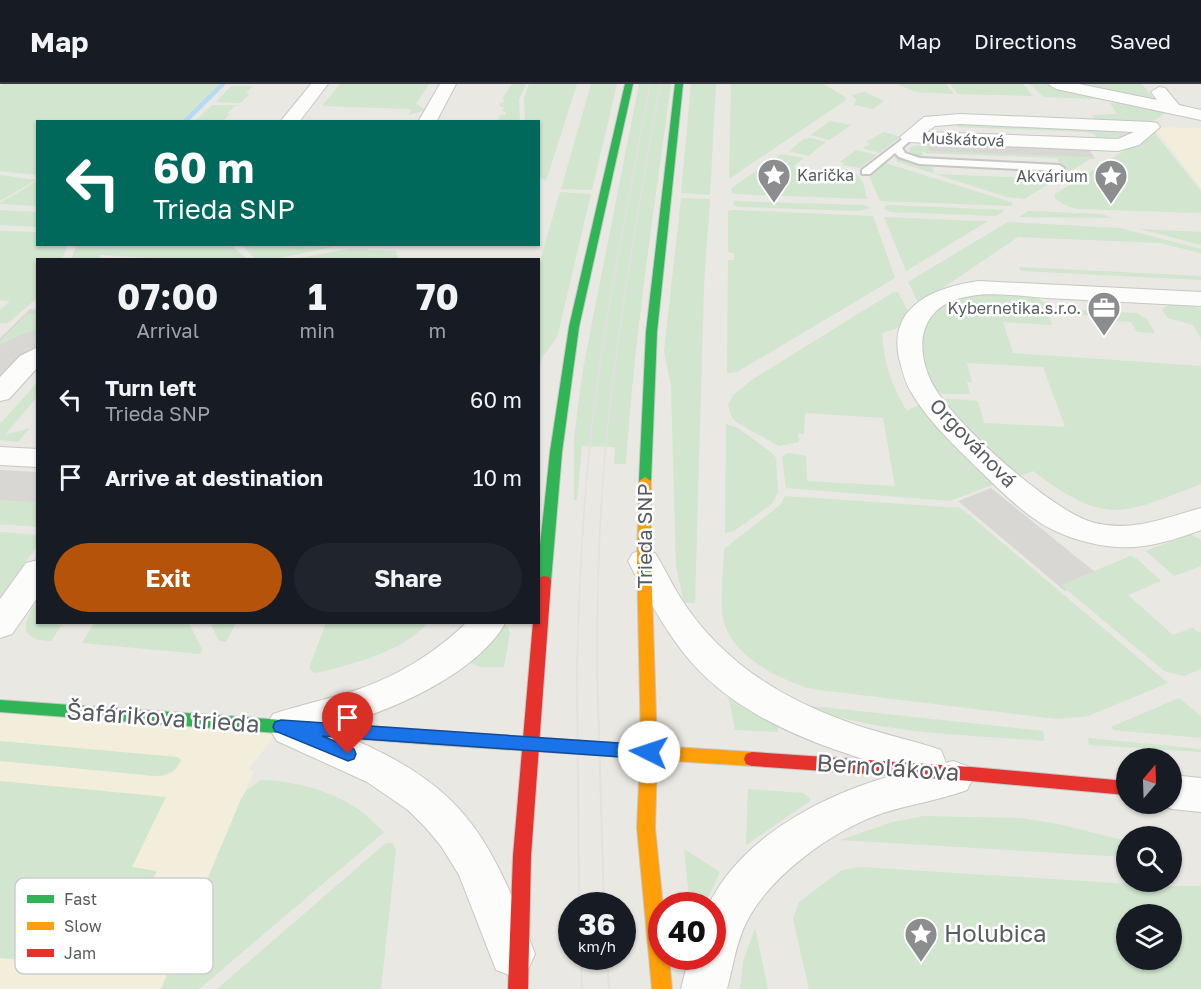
<!DOCTYPE html>
<meta charset="utf-8">
<style>
:root{--surface:#171b24;--page:#20242c;--text:#f1f3f6;--muted:#9ea1a6;--line:#363941;--accent:#b45309}
body{margin:0;font-family:"Golos Text",sans-serif;background:var(--page);color:var(--text);height:100vh;display:flex;flex-direction:column;font-size:22px;white-space:nowrap}
*{box-sizing:border-box;margin:0}
p{font-size:20px;color:var(--muted)}
.icon{flex:none;width:33px;height:33px;fill:none;stroke:currentColor;stroke-width:2;stroke-linecap:round;stroke-linejoin:round}
.map{position:relative;flex:1;overflow:hidden}
.details{position:absolute;left:36px;top:174px;width:504px;height:366px;display:flex;flex-direction:column;background:var(--surface);border-radius:0px;box-shadow:0 2px 4px #0004}
.details>*{flex:none}
.top-card{position:absolute;left:36px;top:36px;width:504px;height:126px;border-radius:0px;box-shadow:0 2px 4px #0004;background:#00695c;color:#fff;overflow:hidden}
.needle{width:39px;rotate:19deg}
.buttons{position:absolute;left:1116px;top:664px;display:grid;gap:12px}
.buttons a{display:grid;place-items:center;width:66px;height:66px;border-radius:50%;background:var(--surface);box-shadow:0 2px 4px #0004;font-size:30px}
.speed{position:absolute;left:558px;top:808px;display:flex;gap:12px;font-size:30px;font-weight:700;text-align:center}
.speed>*{display:grid;place-content:center;width:78px;height:78px;border-radius:50%;background:var(--surface);box-shadow:0 2px 4px #0004;line-height:1}
.speed small{font-size:15px;font-weight:400}
.speed .limit{border:9px solid #d22;background:#fff;color:#111}
.pin{position:absolute;display:grid;place-items:center;width:51px;height:51px;color:#fff;margin:-62px -26px;border-radius:50% 50% 50% 0;rotate:-45deg;box-shadow:0 0 6px #0007}
.pin .icon{rotate:45deg}
.me{position:absolute;width:66px;margin:-33px;rotate:274deg;stroke-linejoin:round;filter:drop-shadow(0 0 4px #0008)}
.turn{display:flex;align-items:center;gap:21px;height:126px;padding:0 18px;font-size:27px}
.turn .icon{width:78px;height:78px;stroke-width:2.5}
.turn b{display:block;font-size:42px;line-height:51px}
.eta{display:flex;justify-content:space-evenly;align-items:center;height:102px;text-align:center}
.eta b{font-size:36px;font-weight:700;line-height:42px}
.action{display:flex;gap:12px;margin-top:auto;padding:12px 18px}
.action a{flex:1;height:69px;border-radius:36px;background:var(--accent);color:#fff;font-size:24px;font-weight:700;line-height:69px;text-align:center}
.action a+a{background:var(--page);color:var(--text)}
ul{padding:0;list-style:none}
li{display:flex;align-items:center;gap:18px;height:78px;padding:0 18px}
li div{flex:1}
li b{display:block;font-size:22px}
li em{font-style:normal}
header{display:flex;align-items:center;gap:36px;box-sizing:border-box;height:84px;padding:0 30px;background:var(--surface);border-bottom:2px solid var(--line)}
header strong{font-size:28px}
nav{display:flex;gap:33px;margin-inline-start:auto;font-size:21px}
.map>svg:first-child{display:block}
.commercial{fill:#f3eedc}
.industrial{fill:#d9d7d3}
.green{fill:#d1e5cf;fill-rule:evenodd}
.lines{fill:none;stroke-linecap:round;stroke-linejoin:round}
.stream{fill:#b8d9f2;fill-rule:evenodd}
.lane-casing{stroke:#c6c7c6;stroke-width:4}
.street-casing{stroke:#c6c7c6;stroke-width:2}
.fast-casing{stroke:#c6c7c6;stroke-width:2}
.slow-casing{stroke:#c6c7c6;stroke-width:2}
.jam-casing{stroke:#c6c7c6;stroke-width:2}
.lane{fill:#fcfcfb;fill-rule:evenodd}
.street{fill:#fcfcfb;fill-rule:evenodd}
.fast{fill:#30b455;fill-rule:evenodd}
.slow{fill:#ff9f0a;fill-rule:evenodd}
.jam{fill:#e5322d;fill-rule:evenodd}
.tram-far1{stroke:#e1e1e0;stroke-width:1.5}
.tram{stroke:#e1e1e0;stroke-width:2}
.route{fill:#1a73e8;stroke:#114b97;stroke-width:1.5}
.labels{text-anchor:middle;stroke-width:5;stroke-linejoin:round;paint-order:stroke}
.far-street-label{font-size:16px;fill:#595c61;stroke:#fff}
.far-poi-label{font-size:16px;fill:#595c61;stroke:#fff;text-anchor:end}
.street-label{font-size:20px;fill:#595c61;stroke:#fff}
.near-street-label{font-size:24px;fill:#595c61;stroke:#fff}
.near-poi-label{font-size:24px;fill:#595c61;stroke:#fff;text-anchor:start}
.key{fill:#fff;stroke:#cdced0;stroke-width:1.5}
.key-label{font-size:16px;fill:#595c61}
</style>
<header>
<strong>Map</strong>
<nav><a>Map</a><a>Directions</a><a>Saved</a></nav>
</header>
<div class="map">
<svg width="1201" height="905" viewBox="0 0 1201 905">
<rect width="100%" height="100%" fill="#e9e8e3"/>
<path class="commercial" d="M1151,43l50,1v60l-43,-56z
M0,622l281,21 -33,43 6,1 -93,218h-161z"/>
<path class="industrial" d="M921,53l165,7 9,15 -169,-6z
M30,225l7,1v41l-37,28v-41z
M0,386l37,2v28l-2,4 -35,-3z
M991,404l109,88 -35,15 -107,-90z"/>
<path class="green" d="M3,0h221l-39,37 -147,1 -1,53 -37,-4v-85z
M340,0h89l-13,20 10,6 -17,5 2,-6 -89,-3z
M512,0h14l-7,15 1,22h-22l2,-6h5l1,-3 -4,-1 2,-4 -5,-1 1,-3h3l2,-4h-3z
M529,0h48l-31,97 -7,-4 -1,-55 -13,-1 -1,-23z
M591,0h26l-25,106 -31,-1z
M639,0h32c-17,127 -37,253 -45,380h-12l1,-17 -33,-1 -5,54h-3v-62l9,-69z
M691,0h25l-6,111 -29,-2z
M731,0h92l21,12 2,4 -117,79z
M897,0h49l8,10 -38,-2z
M950,0h73l10,12 -75,-2z
M1030,0h15l75,16 -77,-3z
M1071,0h71l13,16z
M231,2h26h-4l-7,7 3,1 -8,9 -25,-1z
M865,8l19,9 -11,8 -19,-4 2,-6 -5,-4z
M1110,19l26,1 32,7 -18,12 -55,-3 -3,-5 25,-1z
M212,21h27l-4,1 -8,8h3l-7,7h-28z
M830,37l21,4 -22,15 -18,-5z
M961,40l178,6 -15,7 -28,1 -1,-4 -9,-2 -129,-5z
M884,48l16,5 -21,16 -16,-5 7,-4 -4,-2z
M1154,48l47,59v22l-124,-4 -10,-3 -12,-7v-5z
M811,54l15,4 -18,14 -19,-5 15,-12z
M927,59l3,8 164,6 -70,42 -17,-2 -103,-33 -6,-2 -4,-6 18,8 20,3 3,7 122,5 -4,-7h12l-8,-14 -135,-6 1,6 -14,-7 1,-4z
M856,66l21,5 -17,13 -18,-3 2,-2 -4,-1z
M781,70l23,4 -11,9 30,8 16,-8c21,6 24,11 28,32l-134,-5 -2,-4 2,-3z
M885,79l126,39 2,2 -2,2 -131,-5 -11,-25z
M0,91l36,5 -36,21z
M37,97v25l-37,-2v-1z
M560,108l31,2 -34,144 -15,19 -3,12v-105z
M681,114l29,1 -6,87 -9,317h-11l-8,-37 -5,-180 -7,-35z
M734,117l128,4 9,3 -12,3 -120,-4 -6,-2z
M889,121l116,5 -9,6 -105,-4 -7,-3 1,-3z
M0,126l37,2v15l-37,-2z
M734,126l139,6 22,62 -158,94 -10,1 1,-113h6v-7l-6,-1v-41z
M1028,127l74,3 10,4 -93,-1z
M884,133l93,4h11l-82,50z
M1008,138l112,6 81,21v4l-41,-10 -142,-6 -99,67 -11,-22z
M1140,145l61,3v13z
M0,147l37,1 1,12 30,1 -6,14 -24,1 -1,38 -29,25h-8v-13l10,-9 -10,-1z
M77,160l154,1 16,14 -99,1 3,-2 -51,-3 -1,4h-28z
M242,161l90,2 -58,12 -18,1z
M349,165l47,2 2,7 -105,1z
M1019,183l182,9v4l-180,-9z
M898,208l11,21 -9,14 -18,6c2,30 9,52 25,78l14,-7 76,79 -47,18 -164,-13 -4,-32 6,-3 18,3 1,25 88,5 -12,-68 -78,-5 -1,21 -6,-1 1,9 -20,4 -43,-24 -4,-5 -4,-12 5,-10 20,-16 139,-86z
M995,209l39,2 25,19 -11,-1 4,12 -49,-3 10,31 188,13v118c-80,31 -95,42 -168,-13l-16,6 -56,-52 -20,-27 37,3 6,22 81,4 -22,-60 -76,-4 5,19h-5l3,12h-26l-8,-3c-5,-13 -14,-30 -15,-44 -2,-41 41,-51 74,-54z
M1169,220h14l18,5v30l-8,-14 -25,-7 -6,-8z
M1080,226l57,3 10,6 8,14 -18,-1 -6,-10 -28,-2 -1,-4 -20,-1z
M27,230h10v16l-14,4 -23,11v-4z
M37,299v14l-32,38 25,-7 -12,14 -18,-2v-16z
M726,340l12,4 34,25 4,5 2,34 -6,12 -38,27 -9,2z
M785,412l176,12 207,175 -80,33 -32,3 -244,-30c-32,-9 -78,-31 -88,-67 -5,-16 0,-55 0,-73l56,-44z
M0,416l37,2v25l-37,-3z
M0,448l37,3 1,10 -38,52z
M1190,450l11,6v26l-27,10 -28,-25z
M1130,472l7,3 24,22 -33,14 45,40 19,-7 6,4 3,-1v38l-17,7 -20,-5 -103,-86z
M37,517l1,21 25,1 -12,18c-34,-2 -28,-18 -14,-40z
M94,539h95l13,26 -2,5 -118,-11z
M210,539h-1h27l-10,19 -7,-1z
M326,539v-1l101,1c-20,27 -79,43 -112,50l-5,-3v-5z
M504,543h4l2,6 -6,34h-23l-11,-4z
M728,610l50,32v6l-43,-2z
M1179,614l22,18v22l-87,-8 -3,-3z
M803,621l240,26 1,10c-80,-7 -165,-6 -241,-36z
M1088,654l113,11v3l-112,-7z
M0,657l178,16 3,3c-6,13 -13,16 -27,16l-154,-15z
M261,696c32,1 68,10 94,27 11,7 20,17 29,25l-185,157h-38l80,-190 6,-9z
M0,697l166,16 -34,70 25,4c-6,11 -12,23 -19,32 -24,31 -73,49 -110,45l-7,12 -21,-2z
M748,705l55,4 7,5v3l-64,44z
M924,732l98,2 36,6 68,17v16l-286,-17 53,-18z
M386,759h6l4,7 -15,139h-164z
M684,765l36,23 -16,34h-14z
M860,783l304,19h37v103h-392l-16,-70 6,-17 43,-32zM1126,831h46v45h-46z
M755,844l13,61h-28l3,-28z"/>
<g class="lines">
<path class="stream" d="M220,0h6l-38,38h-7z"/>
<g class="lane-casing">
<path id="lane" d="M909,50l5,3 -12,11 3,5 15,5 139,7 5,3 -5,3 -140,-7 -20,-7 -4,-4 -25,21h-8v-4z"/>
</g>
<g class="street-casing">
<path id="street" d="M311,0h17l-29,38h-19z
M440,0h16l-20,38h-18z
M1048,0h31l78,16 -6,-8 8,-5 6,1 14,17 22,5v10l-145,-31z
M960,30l191,8 6,1 3,4 -21,18 -21,6 -209,-9 -6,-1 -3,-4 24,-20zM960,40l174,8 -16,7 -191,-7 8,-6z
M979,197l222,11v14c-51,-3 -103,-5 -154,-8 -31,-2 -65,-9 -95,3 -38,16 -35,58 -16,89 24,38 116,122 159,133 38,9 70,-5 106,-15v22c-29,11 -62,21 -94,16 -23,-3 -48,-11 -68,-24 -23,-15 -42,-35 -62,-54 -23,-23 -49,-47 -66,-76 -6,-10 -9,-22 -12,-34 -11,-53 37,-71 80,-77z
M38,263v20l-29,32 -9,2v-24l20,-21z
M0,363l38,2v18l-38,-2z
M644,466l11,3c9,14 16,30 25,44 38,61 98,100 165,124 31,12 64,18 96,29l5,13 7,-2 14,5 6,12 -6,12c-27,10 -56,14 -84,23 -50,17 -113,62 -137,110 -10,20 -13,44 -19,66h-46l8,-32h23v-51h-4c35,-73 123,-115 197,-134 -80,-24 -169,-51 -223,-121 -21,-28 -38,-59 -54,-90l5,-8z
M38,476v37l-26,37 -12,4v-39l26,-36z
M467,538h39c-31,55 -120,90 -177,107 131,53 157,96 206,225l-7,16 -16,6 -16,-6 -37,-95 -18,-29 -16,-19 -17,-17 -41,-28 -90,-41 -10,-16 6,-11c26,-9 53,-14 80,-23 41,-13 83,-38 114,-69z
M1172,691l29,3v34l-29,-3 -14,-5h14z"/>
</g>
<g class="fast-casing">
<path id="fast" d="M625,0h8l-54,243 -17,125 -11,129 -2,4 -5,1 -6,-2v-19l12,-113 19,-125z
M675,0h8l-26,248 -6,149 -6,4 -6,-4 7,-149z
M0,616l438,31 6,2 2,5 -2,5 -6,2 -438,-33z"/>
</g>
<g class="slow-casing">
<path id="slow" d="M645,393l6,4v80l6,185 95,6 6,2 2,5 -2,5 -6,2 -95,-6 -2,68 8,78 -1,51h7l3,32h-20l-15,-161 3,-70 -202,-13 -6,-2 -2,-5 2,-5 6,-2 203,14 -4,-184 2,-80z"/>
</g>
<g class="jam-casing">
<path id="jam" d="M544,492l5,1 2,4 -20,275 -3,133h-20l5,-133 20,-234h5v-44z
M752,668l219,15 155,14v14l-155,-14 -219,-15 -6,-2 -2,-5 2,-5z"/>
</g>
<use href="#lane" class="lane"/>
<use href="#street" class="street"/>
<use href="#fast" class="fast"/>
<use href="#slow" class="slow"/>
<use href="#jam" class="jam"/>
<path class="tram-far1" d="M577,585c2,-84 6,-169 16,-253 14,-112 37,-222 57,-332
M597,585c0,-84 2,-169 12,-253 12,-112 32,-222 51,-332"/>
<path class="tram" d="M577,584l2,238
M597,584l7,238
M581,873l1,32
M607,873l2,32"/>
</g>
<path class="route" d="M281,636l368,25 6,2 2,5 -2,5 -6,2 -327,-23 32,13 2,5 -2,5 -6,2 -73,-30 -2,-4 2,-5z"/>
<defs>
<g id="sight-pin" transform="scale(1.725)"><path d="M0 17L-7.5 6A9.5 9.5 0 1 1 7.5 6Z" fill="#8b8d8e" stroke="#fff"/><path d="M0-6L1.8-2.2L6-1.7L2.9 1.2L3.7 5.4L0 3.3L-3.7 5.4L-2.9 1.2L-6-1.7L-1.8-2.2Z" fill="#fff"/></g>
<g id="office-pin" transform="scale(1.725)"><path d="M0 17L-7.5 6A9.5 9.5 0 1 1 7.5 6Z" fill="#8b8d8e" stroke="#fff"/><path d="M-6-3h4V-5.5h4V-3h4V5H-6ZM-1-4.5V-3h2v-1.5ZM-6 0V1H6V0Z" fill="#fff"/></g>
</defs>
<g fill-rule="evenodd">
<use href="#sight-pin" x="774" y="91"/>
<use href="#sight-pin" x="1111" y="92"/>
<use href="#office-pin" x="1104" y="224"/>
<use href="#sight-pin" x="921" y="850"/>
</g>
<g class="labels">
<g class="far-street-label">
<text transform="translate(963 55) rotate(2)" y="6">Muškátová</text>
</g>
<g class="far-poi-label">
<text x="797" y="97" text-anchor="start">Karička</text>
<text x="1088" y="98">Akvárium</text>
<text x="1081" y="230">Kybernetika.s.r.o.</text>
</g>
<g class="street-label">
<text transform="translate(973 359) rotate(46)" y="7">Orgovánová</text>
<text transform="translate(645 452) rotate(-90)" y="7">Trieda SNP</text>
</g>
<g class="near-street-label">
<text transform="translate(163 634) rotate(4)" y="8">Šafárikova trieda</text>
<text transform="translate(888 684) rotate(4)" y="8">Bernolákova</text>
</g>
<g class="near-poi-label">
<text x="944" y="858">Holubica</text>
</g>
</g>
<rect x="15" y="794" width="198" height="96" rx="9" class="key"/>
<rect x="27" y="811" width="27" height="8" fill="#30b455"/>
<rect x="27" y="838" width="27" height="8" fill="#ff9f0a"/>
<rect x="27" y="865" width="27" height="8" fill="#e5322d"/>
<g class="key-label">
<text x="64" y="821">Fast</text>
<text x="64" y="848">Slow</text>
<text x="64" y="875">Jam</text>
</g>
</svg>
<div class="buttons">
<a><svg class="needle" viewBox="-14 -14 28 28"><path d="M0-13l5 13h-10z" fill="#e53935"/><path d="M0 13l5-13h-10z" fill="#9ea1a6"/></svg></a>
<a><svg class="icon" aria-label="search" viewBox="0 0 24 24"><circle cx="10" cy="10" r="6"/><path d="M15 15l6 6"/></svg></a>
<a><svg class="icon" aria-label="layers" viewBox="0 0 24 24"><path d="M12 4l9 5-9 5-9-5zM3 14l9 5 9-5"/></svg></a>
</div>
<div class="speed"><div>36<small>km/h</small></div><div class="limit">40</div></div>
<div class="pin" style="left:348px;top:670px;background:#d93025"><svg class="icon" aria-label="arrive" viewBox="0 0 24 24"><path d="M6 21V4h12l-3 4 3 4H6"/></svg></div>
<svg class="me" style="left:649px;top:668px" viewBox="-20 -20 40 40"><circle r="19" fill="#fff"/><path d="M0-13L10 11 0 6-10 11z" fill="#1a73e8"/></svg>
<div class="top-card">
<div class="turn"><svg class="icon" aria-label="left" viewBox="0 0 24 24"><path d="M17 20v-9H6M10 6l-5 5 5 5"/></svg><div><b>60 m</b>Trieda SNP</div></div>
</div>
<section class="details">
<div class="eta">
<div><b>07:00</b><p>Arrival</p></div>
<div><b>1</b><p>min</p></div>
<div><b>70</b><p>m</p></div>
</div>
<ul>
<li><svg class="icon" aria-label="left" viewBox="0 0 24 24"><path d="M17 20v-9H6M10 6l-5 5 5 5"/></svg><div><b>Turn left</b><p>Trieda SNP</p></div><em>60 m</em></li>
<li><svg class="icon" aria-label="arrive" viewBox="0 0 24 24"><path d="M6 21V4h12l-3 4 3 4H6"/></svg><div><b>Arrive at destination</b></div><em>10 m</em></li>
</ul>
<div class="action"><a>Exit</a><a>Share</a></div>
</section>
</div>
